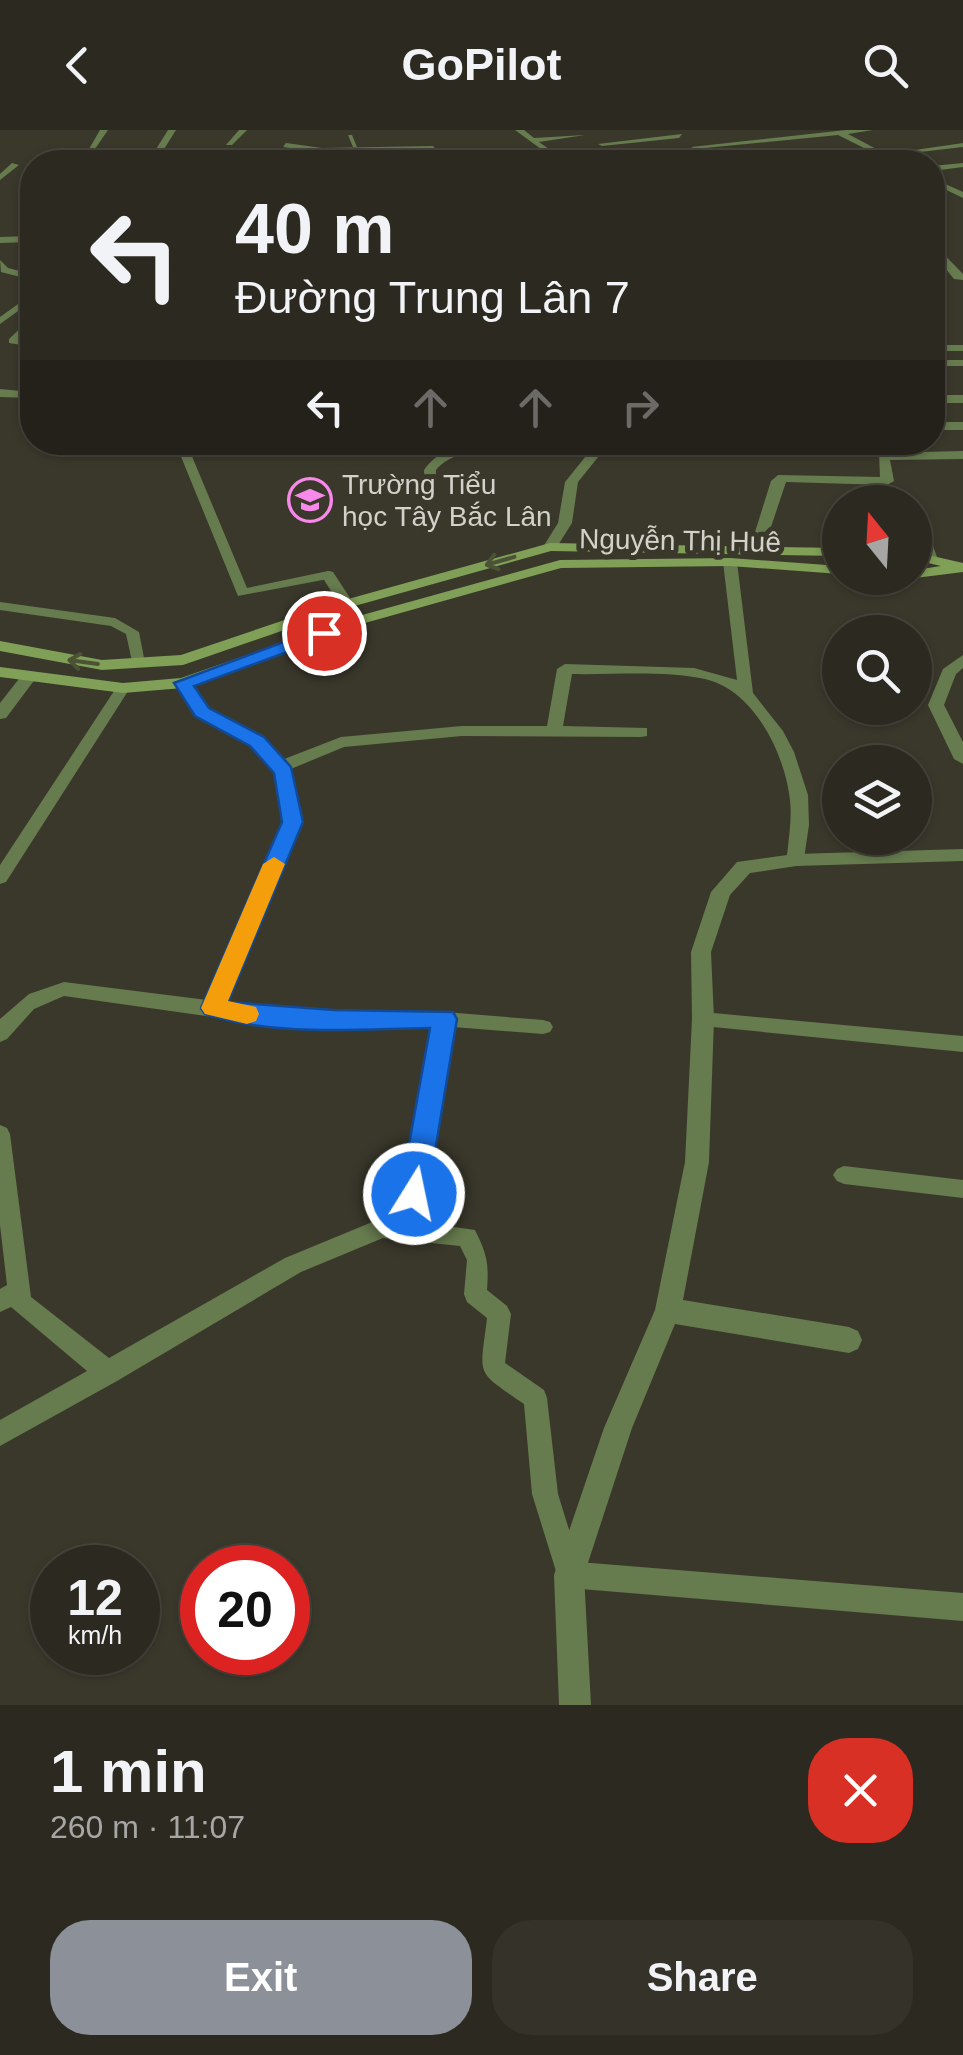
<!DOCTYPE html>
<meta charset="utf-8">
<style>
:root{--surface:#2c2a20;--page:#343229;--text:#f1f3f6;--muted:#a6a7a5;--line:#48463e;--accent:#8c9099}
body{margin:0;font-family:Arial,sans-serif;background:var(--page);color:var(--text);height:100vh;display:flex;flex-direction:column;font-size:38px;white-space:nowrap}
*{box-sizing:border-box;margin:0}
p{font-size:32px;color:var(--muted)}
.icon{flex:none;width:55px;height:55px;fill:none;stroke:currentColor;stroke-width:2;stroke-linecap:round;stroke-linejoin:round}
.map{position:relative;height:1575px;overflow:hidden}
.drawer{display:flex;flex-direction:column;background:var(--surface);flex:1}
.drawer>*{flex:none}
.guide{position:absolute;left:20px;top:20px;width:925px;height:305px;border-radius:40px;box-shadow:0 2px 8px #0004,0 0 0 2px var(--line);background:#2c2a20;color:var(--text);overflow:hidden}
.needle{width:65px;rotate:342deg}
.buttons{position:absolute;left:822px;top:355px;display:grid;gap:20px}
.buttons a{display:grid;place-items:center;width:110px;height:110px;border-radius:50%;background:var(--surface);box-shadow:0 2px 8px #0004,0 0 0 2px var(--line);font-size:50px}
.speed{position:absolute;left:30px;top:1415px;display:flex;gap:20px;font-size:50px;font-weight:700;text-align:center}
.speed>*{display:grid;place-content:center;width:130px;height:130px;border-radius:50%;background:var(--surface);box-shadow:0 2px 8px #0004,0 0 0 2px var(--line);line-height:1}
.speed small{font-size:25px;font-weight:400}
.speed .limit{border:15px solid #d22;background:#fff;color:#111}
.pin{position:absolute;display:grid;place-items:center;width:85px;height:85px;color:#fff;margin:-42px;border:5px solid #fff;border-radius:50%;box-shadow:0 2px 10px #0007}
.me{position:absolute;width:110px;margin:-55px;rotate:10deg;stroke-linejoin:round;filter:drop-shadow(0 0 8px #0008)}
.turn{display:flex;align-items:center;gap:35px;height:210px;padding:0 50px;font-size:45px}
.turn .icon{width:130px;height:130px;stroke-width:2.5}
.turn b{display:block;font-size:70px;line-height:85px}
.lanes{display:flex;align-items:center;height:95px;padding:0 50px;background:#0003;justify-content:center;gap:50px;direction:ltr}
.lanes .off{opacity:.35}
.round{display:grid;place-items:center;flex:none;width:105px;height:105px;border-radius:40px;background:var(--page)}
.summary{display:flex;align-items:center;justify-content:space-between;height:170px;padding:0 50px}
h1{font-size:60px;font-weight:600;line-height:75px}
.button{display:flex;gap:20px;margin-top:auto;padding:20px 50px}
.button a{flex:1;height:115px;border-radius:40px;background:var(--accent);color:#fff;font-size:40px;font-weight:600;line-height:115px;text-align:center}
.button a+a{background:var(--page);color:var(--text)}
header{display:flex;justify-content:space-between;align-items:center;height:130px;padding:0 50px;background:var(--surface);font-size:45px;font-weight:600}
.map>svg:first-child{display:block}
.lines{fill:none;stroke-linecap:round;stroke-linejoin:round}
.lane{fill:#667b4e;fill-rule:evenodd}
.street{fill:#667b4e;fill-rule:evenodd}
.secondary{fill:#7fa056;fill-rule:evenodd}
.oneway{stroke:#4b5236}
.route{fill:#1a73e8;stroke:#114b97;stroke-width:2.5}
.slow{fill:#f59e0b}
.labels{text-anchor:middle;stroke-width:10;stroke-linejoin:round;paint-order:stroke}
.far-poi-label{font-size:28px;fill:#d3d2ca;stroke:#3a382b;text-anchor:start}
.far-street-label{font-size:28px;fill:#d3d2ca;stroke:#3a382b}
</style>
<header><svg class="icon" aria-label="back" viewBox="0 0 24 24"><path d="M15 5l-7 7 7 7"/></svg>GoPilot<svg class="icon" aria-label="search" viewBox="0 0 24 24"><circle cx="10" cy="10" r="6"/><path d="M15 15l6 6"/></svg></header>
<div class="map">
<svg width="963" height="1575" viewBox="0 0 963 1575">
<rect width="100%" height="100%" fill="#3a382b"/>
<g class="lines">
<path class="lane" d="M348,5h4l5,12h-4z
M963,13v4l-52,6 -3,-2z
M32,164v7l-32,23v-7z
M32,187v8l-13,15 10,2v4l-20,-3v-4z
M932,215h31v6h-31z
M932,230h31v6h-31z
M175,312h11l61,146 81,-17 5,1v6l-95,18z
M0,472l115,16 24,14 6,31 -2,3h-10l-7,-32 -15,-8 -111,-16z
M183,549l5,1 19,29 55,29 26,30 13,54 -77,181 75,9h146l98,8 7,2 3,5 -3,5 -7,2 -90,-7 -33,195 55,8c12,25 14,32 12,60l20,16 4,8 -6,49 39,27 3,8 11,96 21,68 384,31v28l-394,-33 -9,-4 -28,-90 -8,-90c-50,-35 -44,-26 -37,-86l-20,-16 -3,-8 3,-34 -7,-14 -77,-8 -82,34 -184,109 -117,65v-26l87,-49 -76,-64 -11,5v-23l7,-4 -7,-60v-100l7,3 3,6 21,163 78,61 176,-100 97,-40 17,2 35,-194 -164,-1 -206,-29 -30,13 -27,30 -7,3v-23l29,-25 35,-12 143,18 78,-178 -10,-50 -23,-28 -55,-29 -21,-32z
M123,554l7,4 -124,194 -6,2v-19l116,-177z
M963,719v12l-167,5 -8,-6 8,-6z
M703,882l260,24v16l-260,-26 -7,-2 -2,-5 2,-5z
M844,1036l119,14v18l-119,-14 -7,-3 -4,-6 4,-6z"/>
<path class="street" d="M100,0h8l-13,19h-6z
M168,0h8l-20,32h-8z
M239,0h8l-15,15h-6z
M515,0h9l10,8 51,-3 -46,7 20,14 -3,4z
M846,0h27l-25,4 53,28h-9l-54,-27 -143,14 -4,-2z
M682,4l-3,4 -77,8 -4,-2z
M286,13l36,5 111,-2 5,6 85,2 -89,2 -5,-6 -97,2 12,6 30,4h-32l-21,-9 -25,8 -48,-3 47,-1 17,-6 -29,-4z
M12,33l7,2 -19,15v-6z
M963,33v4l-31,4v-5z
M932,48l31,14v6l-31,-15z
M32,106v6l-32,1v-6z
M932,112l31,32v6l-9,-1 -22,-27z
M0,130l8,8 24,6v6l-31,-8z
M0,259l32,3v6l-32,-1z
M932,265h31v8h-31z
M932,292h31v8h-31z
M481,312h152l-26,4 -29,36 -6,41 -17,27 -5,1 -7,-4 15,-24 7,-41 29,-36c-38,0 -133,-8 -158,24l-1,26h-10l-1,-26c14,-20 34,-24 57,-28z
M963,321v8l-73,1 4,21 -7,4 -101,-3 -22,66 -7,4 -7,-4 21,-67 7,-6 102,2 -1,-24z
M915,381l7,4 15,42 -2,3 -12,-3 -8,-23z
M730,428l7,4 16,131 30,38 11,21 14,43 1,30 -6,40 -53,8 -20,22 -19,57 3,67 -5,143 -26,138 166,27 9,4 4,9 -4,9 -9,4 -174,-29 -43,104 -48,147 7,130h-32l-5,-130 50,-147 51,-118 30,-148 7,-143 -1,-67 20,-60 26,-30 50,-7c2,-19 5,-36 3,-55 -5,-46 -36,-110 -85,-121 -43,-9 -90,-4 -133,-5l-9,52 84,2v8l-6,1 -179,-1 -118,11 -58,24h-12l-3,-4 3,-4 67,-26 121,-11h85l10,-57 8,-5 129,4 43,12 -14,-118z
M328,441l5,1 21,32 -3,3 -5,2 -5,-2 -20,-32z
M963,525v13l-7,6 -12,31 19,37v22l-9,-5 -26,-54 15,-36z
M28,543l8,5 -30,40 -6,1v-16l22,-28z"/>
<path class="secondary" d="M550,413l290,5v8l-289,-5 -200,56 -168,58 -81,5 -102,-19v-10l102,19 79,-5 160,-54z
M915,422l48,11v9l-48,6h-3h3v-8l26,-4 -26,-6z
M730,428l110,8v8l-110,-8 -169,2 -196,55 -182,65 -60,5 -123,-16v-10l123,16 58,-5 174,-61 205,-57z"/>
</g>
<defs><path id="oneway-shaft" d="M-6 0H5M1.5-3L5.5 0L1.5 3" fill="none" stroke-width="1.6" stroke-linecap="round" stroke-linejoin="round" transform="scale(2.5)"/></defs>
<g class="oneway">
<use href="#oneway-shaft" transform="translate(500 431) rotate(164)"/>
<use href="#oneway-shaft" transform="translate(83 532) rotate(-172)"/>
</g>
<path class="route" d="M324,497l7,2v7l-137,50 15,22 55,29 27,30 12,55 -75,180 106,8 119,2 4,7 -29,175 -4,9 -10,3 -10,-3 -4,-9 30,-166c-73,1 -155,9 -225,-14l-4,-6 81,-186 -8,-49 -24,-27 -55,-30 -21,-33z"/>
<path class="slow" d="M274,727l11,7 -57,137 28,6 3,7 -3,7 -9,3 -42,-10 -4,-6 62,-144z"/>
<defs>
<g id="school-ring" transform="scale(2.25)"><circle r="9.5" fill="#3a382b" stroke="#f888ea" stroke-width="1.5"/><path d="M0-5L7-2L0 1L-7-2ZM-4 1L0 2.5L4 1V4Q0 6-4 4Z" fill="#f888ea"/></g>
</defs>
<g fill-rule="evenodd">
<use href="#school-ring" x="310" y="370"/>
</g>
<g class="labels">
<g class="far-poi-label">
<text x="342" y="364">Trường Tiểu<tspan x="342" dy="32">học Tây Bắc Lân</tspan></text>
</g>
<g class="far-street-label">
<text transform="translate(680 410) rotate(1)" y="10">Nguyễn Thị Huê</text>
</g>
</g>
</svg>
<div class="buttons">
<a><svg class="needle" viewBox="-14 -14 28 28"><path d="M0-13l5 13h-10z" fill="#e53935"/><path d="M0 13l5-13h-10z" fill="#a6a7a5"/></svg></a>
<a><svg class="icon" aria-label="search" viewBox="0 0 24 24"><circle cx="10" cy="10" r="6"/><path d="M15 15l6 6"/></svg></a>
<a><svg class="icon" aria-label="layers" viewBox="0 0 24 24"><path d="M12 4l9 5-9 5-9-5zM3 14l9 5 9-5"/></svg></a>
</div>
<div class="speed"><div>12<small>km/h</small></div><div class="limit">20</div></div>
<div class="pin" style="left:324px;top:503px;background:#d93025"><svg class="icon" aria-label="arrive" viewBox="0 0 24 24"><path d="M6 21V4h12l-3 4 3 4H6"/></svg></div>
<svg class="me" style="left:414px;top:1064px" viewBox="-20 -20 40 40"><circle r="17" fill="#1a73e8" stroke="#fff" stroke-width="3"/><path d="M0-11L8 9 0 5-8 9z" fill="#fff"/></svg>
<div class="guide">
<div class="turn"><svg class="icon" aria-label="left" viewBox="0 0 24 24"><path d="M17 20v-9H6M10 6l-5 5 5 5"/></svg><div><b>40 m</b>Đường Trung Lân 7</div></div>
<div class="lanes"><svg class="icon" aria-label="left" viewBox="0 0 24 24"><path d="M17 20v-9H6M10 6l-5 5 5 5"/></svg><svg class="icon off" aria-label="ahead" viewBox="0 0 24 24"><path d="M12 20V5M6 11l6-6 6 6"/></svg><svg class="icon off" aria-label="ahead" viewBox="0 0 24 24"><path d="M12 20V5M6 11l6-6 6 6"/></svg><svg class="icon off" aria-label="right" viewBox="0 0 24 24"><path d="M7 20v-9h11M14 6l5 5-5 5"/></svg></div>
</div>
</div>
<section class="drawer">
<div class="summary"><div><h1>1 min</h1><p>260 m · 11:07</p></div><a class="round" style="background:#d93025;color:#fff"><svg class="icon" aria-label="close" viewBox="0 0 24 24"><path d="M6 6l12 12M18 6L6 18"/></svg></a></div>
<div class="button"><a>Exit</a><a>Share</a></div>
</section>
